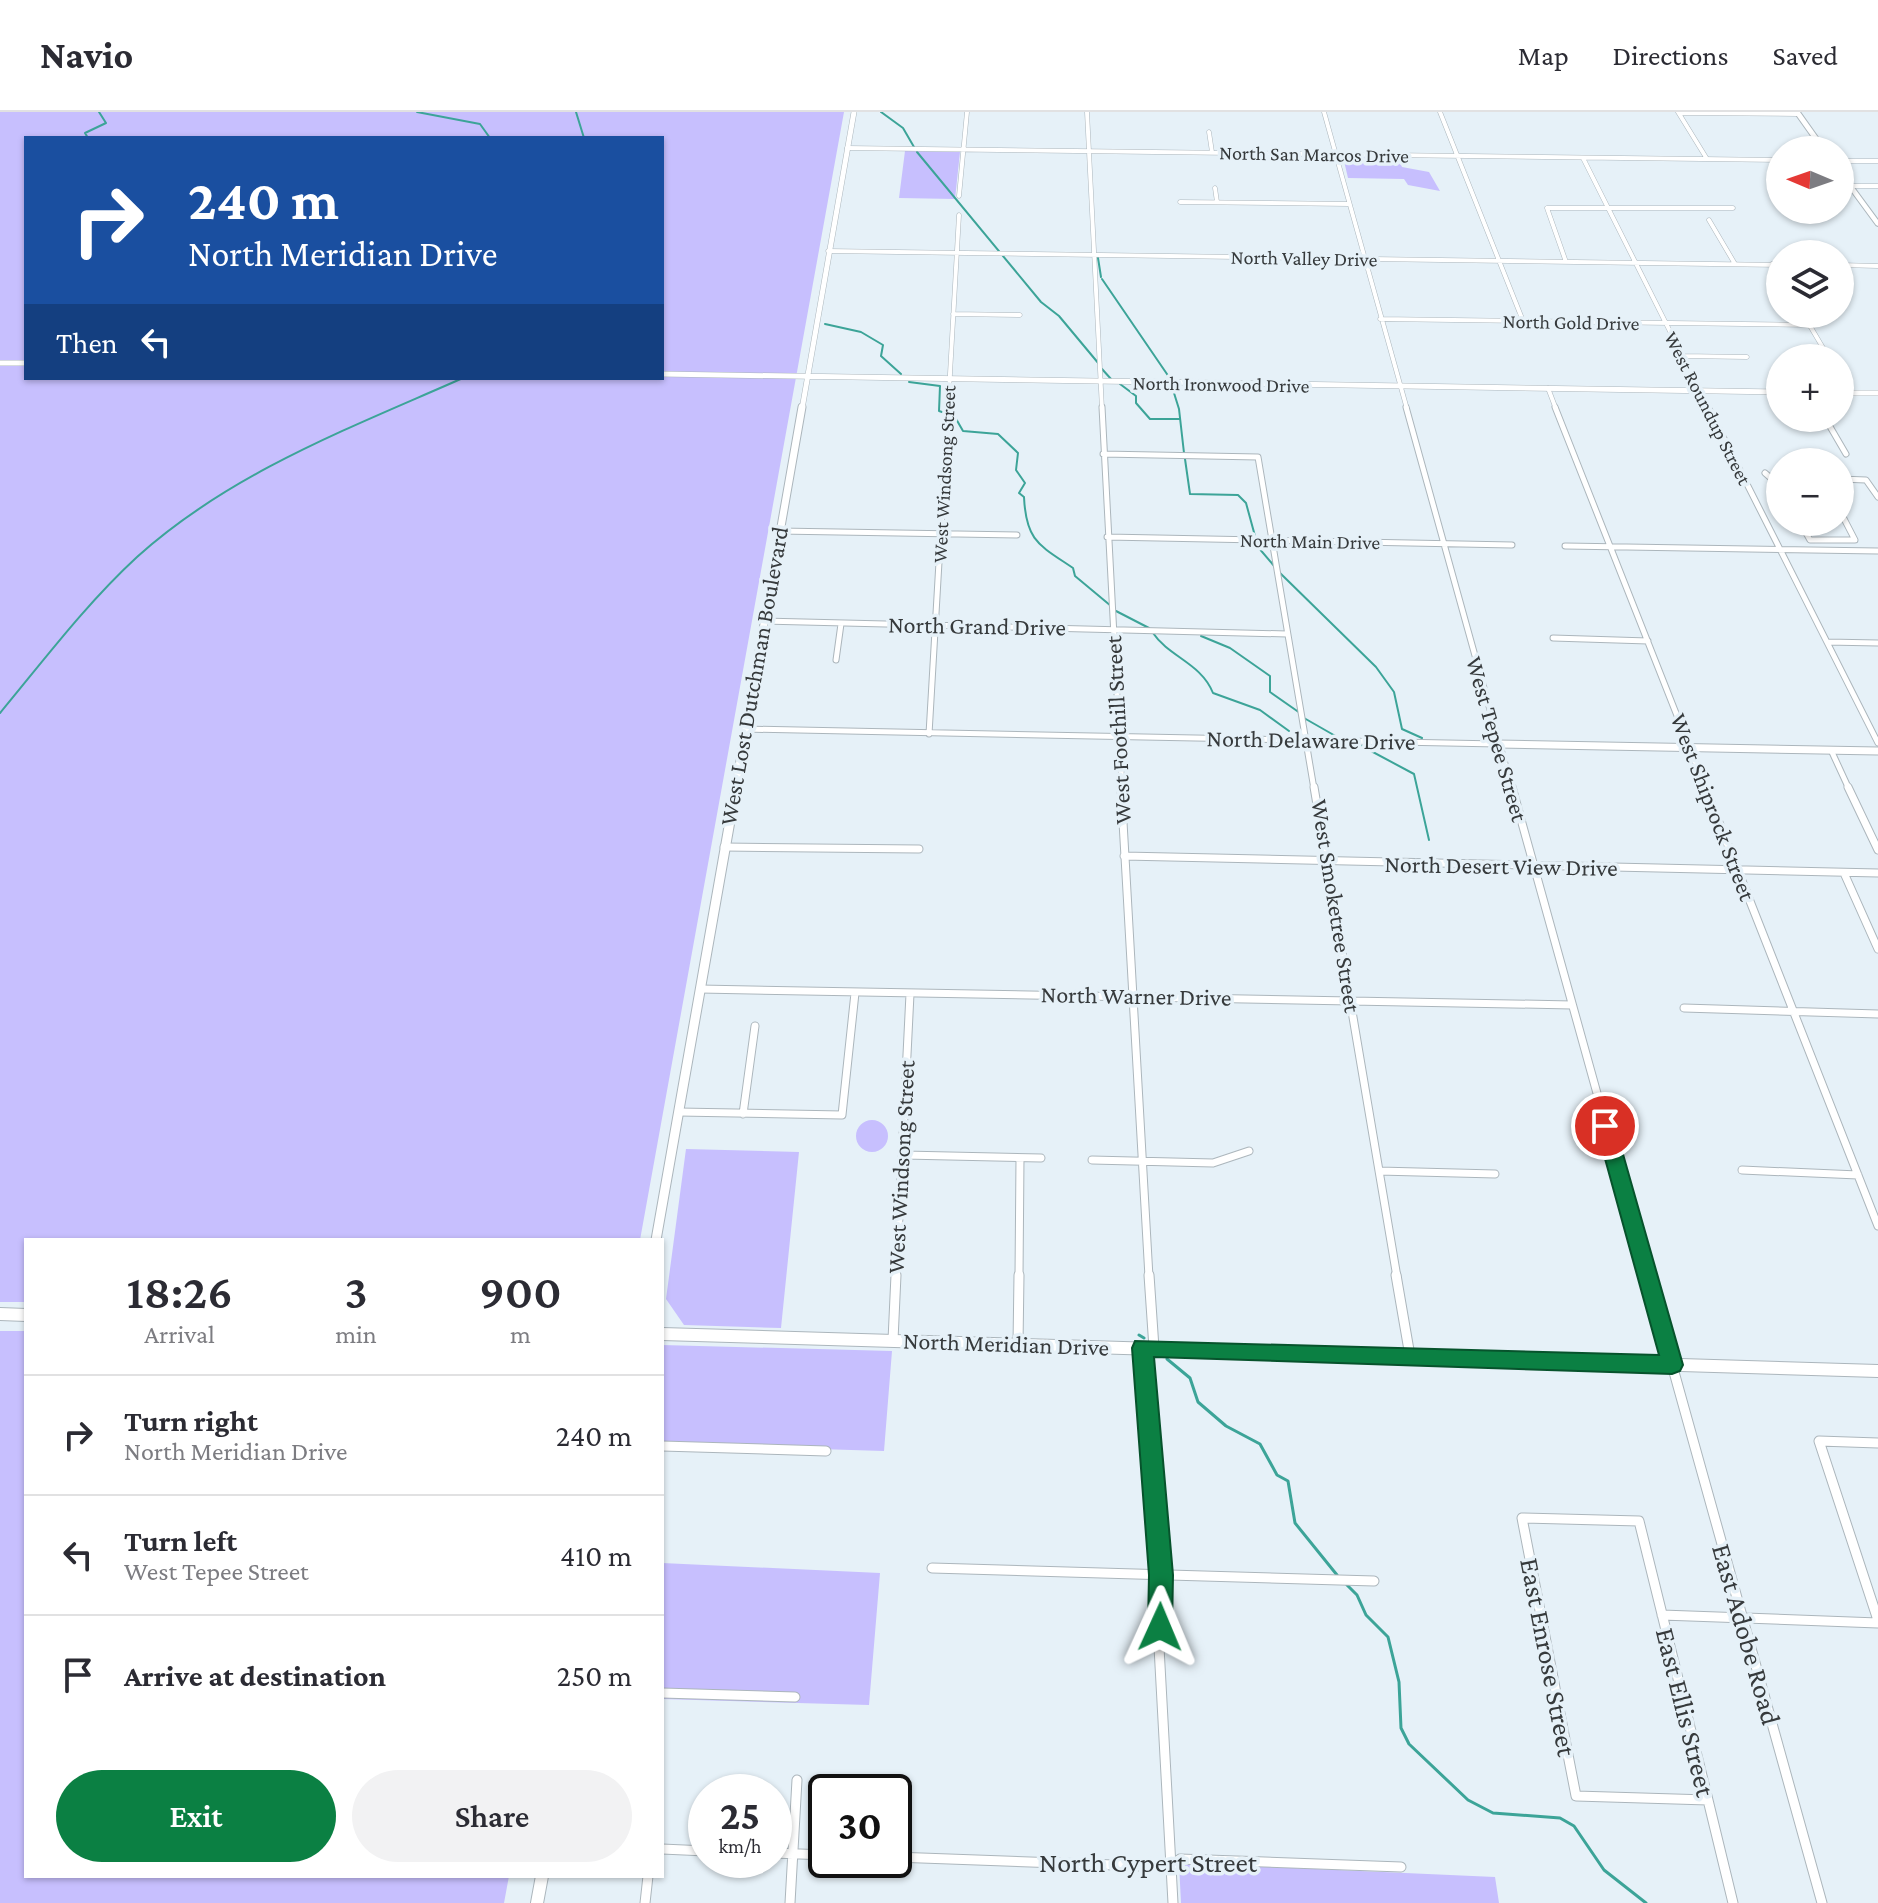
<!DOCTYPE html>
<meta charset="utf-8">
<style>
:root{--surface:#fff;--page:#f2f2f3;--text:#2b2b33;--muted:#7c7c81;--line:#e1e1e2;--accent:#0b8043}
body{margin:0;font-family:"Crimson Pro",serif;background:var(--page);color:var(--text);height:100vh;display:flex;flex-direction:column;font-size:30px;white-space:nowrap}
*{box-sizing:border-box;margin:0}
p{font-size:26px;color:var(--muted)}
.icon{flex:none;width:44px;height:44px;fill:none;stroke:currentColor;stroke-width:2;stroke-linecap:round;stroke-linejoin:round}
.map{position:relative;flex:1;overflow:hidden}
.panel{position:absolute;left:24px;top:1126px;width:640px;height:640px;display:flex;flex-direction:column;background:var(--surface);border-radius:0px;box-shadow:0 2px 6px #0004}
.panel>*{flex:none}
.guide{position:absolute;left:24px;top:24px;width:640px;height:244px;border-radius:0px;box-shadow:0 2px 6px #0004;background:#1a4fa0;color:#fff;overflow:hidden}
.needle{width:52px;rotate:272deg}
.fabs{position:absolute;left:1766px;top:24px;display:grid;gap:16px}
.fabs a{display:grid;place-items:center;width:88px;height:88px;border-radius:50%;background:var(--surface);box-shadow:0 2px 6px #0004;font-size:40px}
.speed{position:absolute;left:688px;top:1662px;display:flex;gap:16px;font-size:40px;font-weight:700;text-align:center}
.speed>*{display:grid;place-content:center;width:104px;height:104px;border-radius:50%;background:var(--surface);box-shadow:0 2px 6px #0004;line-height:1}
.speed small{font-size:20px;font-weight:400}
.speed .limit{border:4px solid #111;border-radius:12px;background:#fff;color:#111}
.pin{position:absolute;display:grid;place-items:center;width:68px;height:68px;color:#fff;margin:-34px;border:4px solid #fff;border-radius:50%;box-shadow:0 2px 8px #0007}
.me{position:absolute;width:88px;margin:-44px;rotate:1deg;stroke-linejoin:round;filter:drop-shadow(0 0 6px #0008)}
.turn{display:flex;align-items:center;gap:28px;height:168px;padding:0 32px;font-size:36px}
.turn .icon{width:104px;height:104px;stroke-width:2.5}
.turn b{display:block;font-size:56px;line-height:68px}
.then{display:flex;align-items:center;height:76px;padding:0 32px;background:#0003;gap:16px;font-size:30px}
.eta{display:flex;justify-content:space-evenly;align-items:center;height:136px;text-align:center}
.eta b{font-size:48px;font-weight:600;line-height:56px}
.cta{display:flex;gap:16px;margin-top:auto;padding:16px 32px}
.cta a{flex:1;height:92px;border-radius:48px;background:var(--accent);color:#fff;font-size:32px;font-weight:600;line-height:92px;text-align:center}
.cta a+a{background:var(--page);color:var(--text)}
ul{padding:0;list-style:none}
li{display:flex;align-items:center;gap:24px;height:120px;padding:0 32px;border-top:2px solid var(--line)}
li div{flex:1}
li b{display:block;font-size:30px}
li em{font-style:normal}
header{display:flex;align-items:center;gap:48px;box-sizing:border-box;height:112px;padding:0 40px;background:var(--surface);border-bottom:2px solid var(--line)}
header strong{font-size:38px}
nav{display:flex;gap:44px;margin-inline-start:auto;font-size:28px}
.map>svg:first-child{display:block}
.green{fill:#c7bffe;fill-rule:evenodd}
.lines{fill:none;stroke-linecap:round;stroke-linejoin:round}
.stream-far1{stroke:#3ca498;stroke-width:2}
.stream{stroke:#3ca498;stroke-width:3}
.minor-far3-casing{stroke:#acb6bc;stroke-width:5}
.minor-far2-casing{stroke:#acb6bc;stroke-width:7}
.minor-far1-casing{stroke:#acb6bc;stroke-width:9}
.minor-casing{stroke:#acb6bc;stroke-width:11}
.tertiary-far3-casing{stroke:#acb6bc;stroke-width:6}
.tertiary-far2-casing{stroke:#acb6bc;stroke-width:9}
.tertiary-far1-casing{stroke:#acb6bc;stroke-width:11}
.tertiary-casing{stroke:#acb6bc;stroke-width:14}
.secondary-casing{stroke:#acb6bc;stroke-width:2}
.minor-far3{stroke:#fff;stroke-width:4}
.minor-far2{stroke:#fff;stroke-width:5}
.minor-far1{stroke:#fff;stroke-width:7}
.minor{stroke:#fff;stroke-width:9}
.tertiary-far3{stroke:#fff;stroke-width:5}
.tertiary-far2{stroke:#fff;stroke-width:7}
.tertiary-far1{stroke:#fff;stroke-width:9}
.tertiary{stroke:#fff;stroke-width:12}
.secondary{fill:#fff;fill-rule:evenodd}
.route{fill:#0b8043;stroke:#07532c;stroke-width:2}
.labels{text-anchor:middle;stroke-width:7;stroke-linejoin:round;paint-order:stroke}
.far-street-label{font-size:20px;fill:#363a3c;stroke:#e6f1f8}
.street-label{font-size:24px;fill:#363a3c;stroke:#e6f1f8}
.near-street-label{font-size:28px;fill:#363a3c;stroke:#e6f1f8}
</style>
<header>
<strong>Navio</strong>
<nav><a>Map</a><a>Directions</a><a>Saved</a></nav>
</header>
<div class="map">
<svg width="1878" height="1791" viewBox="0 0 1878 1791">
<rect width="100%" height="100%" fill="#e6f1f8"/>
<path class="green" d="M0,0h844l-204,1128h-614v62h-26zM26,26h636v240h-636z
M905,39l55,1 -5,47 -56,-1z
M1349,44l49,1 4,10 27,5 11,19 -32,-6 -4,-6 -56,-1 -4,-17z
M856 1024a16 16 0 1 1 32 0a16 16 0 1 1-32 0Z
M686,1037l113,3 -18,176 -97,-3 -18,-26z
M0,1219h26v545h483l-5,27h-504z
M662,1233l230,6 -8,100 -222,-7z
M662,1451l218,10 -11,132 -207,-6z
M1179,1751l316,14 4,26h-318z"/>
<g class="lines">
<path class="stream-far1" d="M417,0l63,12 10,14
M576,0l8,26
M881,0l22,16 11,19
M88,26l-3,-5 21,-10 -7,-11
M917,40l124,150 18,14 40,48
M1098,146l3,19
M1102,167l67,98 10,32 5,44
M825,212l36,8 22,13 -2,11 20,18
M1102,257l9,10
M909,270l31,4 -1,25 3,1
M1120,272l16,12v7l14,16h30
M955,305l8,14 35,3 20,19 -2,17 9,13 -6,10 5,4c2,44 15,48 49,71l2,8 36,30
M1185,347l5,35 48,1 8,8 12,44 17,20
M1279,460l97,95 18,25 8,37 20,9
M1116,499l33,17
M1153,521c16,24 48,30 60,60l47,17 29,21
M1201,524l29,12 40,28v16l30,21
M0,601c44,-53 86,-109 137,-156 93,-84 213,-129 326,-179
M1304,606l35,20
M1356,631l58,31 15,66"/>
<path class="stream" d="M1139,1223l5,3
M1167,1247l23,19 8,24 28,24 34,18 17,31 11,6 7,42 42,52
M1347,1473l10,10 9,20 22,22 11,45 2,46 8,16 59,56 25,13 67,5 14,8 30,44 42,33"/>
<g class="minor-far3-casing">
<path id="minor-far3" d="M1087,0l15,297
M1324,0l83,297
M1440,0l83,209
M1678,0l29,47
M1679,1l119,1
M1209,20l3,20
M847,36l933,12
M1583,46l126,251
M1840,49h38
M1850,74h28
M1215,76l2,14
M959,84l8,-84
M1180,90l169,2
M1709,108l26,44
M828,139l952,14
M1566,150l-19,-54h186
M1772,152l8,13
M1840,153l38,1
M953,202l67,1
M1803,202l26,44
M1380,207l430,6
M1682,244l65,1
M1840,264l10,17
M1548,276l8,21
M948,297l11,-194"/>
</g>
<g class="minor-far2-casing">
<path id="minor-far2" d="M1102,295l20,382
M1406,295l106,382
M1555,295l151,382
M1708,295l170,336
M1825,306l21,36
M1103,342l155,3 56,332
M1765,361l15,13
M1840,367l26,1 12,17
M1800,410l10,18h45l-15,-29
M779,419l238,4
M1107,425l405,8
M1565,434l313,5
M763,509l524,13
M1553,526l95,3
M1827,530l51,1
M836,548l5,-36
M745,617l753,15
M929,622l19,-327
M1831,638l18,39"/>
</g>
<g class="minor-far1-casing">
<path id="minor-far1" d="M1121,675l28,490
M1314,675l83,490
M1512,675l136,490
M1705,675l173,439
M1848,675l30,63
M724,735l195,2
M1124,744l754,17
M1844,761l34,76
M700,877l872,16
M1684,896l194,6
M679,1000l163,3 13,-122
M743,1002l12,-88
M904,1043l137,3
M1092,1048l121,3 36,-12
M1742,1058l116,5
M1379,1059l116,3
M896,1165l14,-283
M1019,1165l1,-119"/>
</g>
<g class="minor-casing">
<path id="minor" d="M1149,1163l5,73
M1396,1163l14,81
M1647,1163l175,628
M893,1228l3,-65
M1018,1232l1,-69
M1143,1236l18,227 -2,72 14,256
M1878,1331l-59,-2 59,179
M662,1334l164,5
M1522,1406l117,3 69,279 -132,-4z
M932,1456l442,13
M1662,1503l216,8
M662,1581l133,4
M1708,1688l25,103
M662,1737l44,2
M774,1741l52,2
M894,1745l277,10 9,-8 221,8
M645,1791l3,-27
M790,1791l7,-123"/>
</g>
<g class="tertiary-far3-casing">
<path id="tertiary-far3" d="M0,251h26
M662,262l1118,18
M1840,281h38
M802,297l52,-297"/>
</g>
<g class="tertiary-far2-casing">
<path id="tertiary-far2" d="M1498,632l380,7
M735,677l67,-382"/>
</g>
<g class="tertiary-far1-casing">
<path id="tertiary-far1" d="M656,1128l80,-453"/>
</g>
<g class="tertiary-casing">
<path id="tertiary" d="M0,1202l26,1
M662,1222l1216,37
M537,1791l5,-27"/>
</g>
<g class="secondary-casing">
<path id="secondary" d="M1794,0h6l27,38h-6z
M1840,58l2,1 36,49v6l-2,-1 -36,-49z"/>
</g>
<use href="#minor-far3" class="minor-far3"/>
<use href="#minor-far2" class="minor-far2"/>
<use href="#minor-far1" class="minor-far1"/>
<use href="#minor" class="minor"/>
<use href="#tertiary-far3" class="tertiary-far3"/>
<use href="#tertiary-far2" class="tertiary-far2"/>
<use href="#tertiary-far1" class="tertiary-far1"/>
<use href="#tertiary" class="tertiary"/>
<use href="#secondary" class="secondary"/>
</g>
<path class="route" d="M1605,1007l10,7 68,239 -3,6 -8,3 -518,-17 19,218 -1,52 -4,8 -8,3 -9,-3 -3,-8 1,-52 -17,-227 3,-7 524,14 -63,-229z"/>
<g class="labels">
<g class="far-street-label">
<text transform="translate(1314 42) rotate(1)" y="7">North San Marcos Drive</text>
<text transform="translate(1304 146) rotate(1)" y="7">North Valley Drive</text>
<text transform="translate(1571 210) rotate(1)" y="7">North Gold Drive</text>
<text transform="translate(1221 272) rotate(1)" y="7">North Ironwood Drive</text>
<text transform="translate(1708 296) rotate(63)" y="7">West Roundup Street</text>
<text transform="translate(944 362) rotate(-87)" y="7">West Windsong Street</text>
<text transform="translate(1310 429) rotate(1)" y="7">North Main Drive</text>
</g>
<g class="street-label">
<text transform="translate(977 514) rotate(1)" y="8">North Grand Drive</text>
<text transform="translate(754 564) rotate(-80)" y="8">West Lost Dutchman Boulevard</text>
<text transform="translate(1118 618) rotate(-93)" y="8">West Foothill Street</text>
<text transform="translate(1497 627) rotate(74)" y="8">West Tepee Street</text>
<text transform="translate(1311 628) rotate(1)" y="8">North Delaware Drive</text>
<text transform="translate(1713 695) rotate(69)" y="8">West Shiprock Street</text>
<text transform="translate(1501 754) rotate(1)" y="8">North Desert View Drive</text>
<text transform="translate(1336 794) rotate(81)" y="8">West Smoketree Street</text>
<text transform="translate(1136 884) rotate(1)" y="8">North Warner Drive</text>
<text transform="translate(901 1055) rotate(-87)" y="8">West Windsong Street</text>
<text transform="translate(1006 1232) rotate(2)" y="8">North Meridian Drive</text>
</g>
<g class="near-street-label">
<text transform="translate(1747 1522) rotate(74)" y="10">East Adobe Road</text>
<text transform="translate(1549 1545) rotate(79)" y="10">East Enrose Street</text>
<text transform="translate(1686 1600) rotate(76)" y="10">East Ellis Street</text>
<text x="1148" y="1760">North Cypert Street</text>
</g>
</g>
</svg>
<div class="fabs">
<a><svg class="needle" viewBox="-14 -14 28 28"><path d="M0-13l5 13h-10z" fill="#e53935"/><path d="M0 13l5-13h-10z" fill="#7c7c81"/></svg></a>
<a><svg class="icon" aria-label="layers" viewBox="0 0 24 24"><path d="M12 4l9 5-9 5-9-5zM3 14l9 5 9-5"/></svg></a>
<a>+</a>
<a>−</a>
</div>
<div class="speed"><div>25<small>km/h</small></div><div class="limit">30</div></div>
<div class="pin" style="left:1605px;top:1014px;background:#d93025"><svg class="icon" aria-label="arrive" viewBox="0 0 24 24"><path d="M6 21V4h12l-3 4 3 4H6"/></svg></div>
<svg class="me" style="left:1160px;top:1515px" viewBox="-20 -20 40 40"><path d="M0-17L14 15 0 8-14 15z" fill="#0b8043" stroke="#fff" stroke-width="4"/></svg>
<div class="guide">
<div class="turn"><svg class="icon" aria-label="right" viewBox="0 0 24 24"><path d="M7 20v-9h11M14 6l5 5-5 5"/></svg><div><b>240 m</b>North Meridian Drive</div></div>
<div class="then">Then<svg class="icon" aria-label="left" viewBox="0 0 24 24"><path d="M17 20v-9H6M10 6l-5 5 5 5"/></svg></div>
</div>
<section class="panel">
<div class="eta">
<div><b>18:26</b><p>Arrival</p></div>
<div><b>3</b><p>min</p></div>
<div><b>900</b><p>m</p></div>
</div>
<ul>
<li><svg class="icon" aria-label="right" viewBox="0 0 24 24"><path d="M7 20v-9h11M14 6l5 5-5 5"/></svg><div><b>Turn right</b><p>North Meridian Drive</p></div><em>240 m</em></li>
<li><svg class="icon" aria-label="left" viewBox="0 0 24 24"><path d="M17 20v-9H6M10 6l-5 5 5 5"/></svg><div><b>Turn left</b><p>West Tepee Street</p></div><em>410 m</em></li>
<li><svg class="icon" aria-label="arrive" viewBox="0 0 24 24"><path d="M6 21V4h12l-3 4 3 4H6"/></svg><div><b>Arrive at destination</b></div><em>250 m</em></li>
</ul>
<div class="cta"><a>Exit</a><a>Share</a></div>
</section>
</div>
